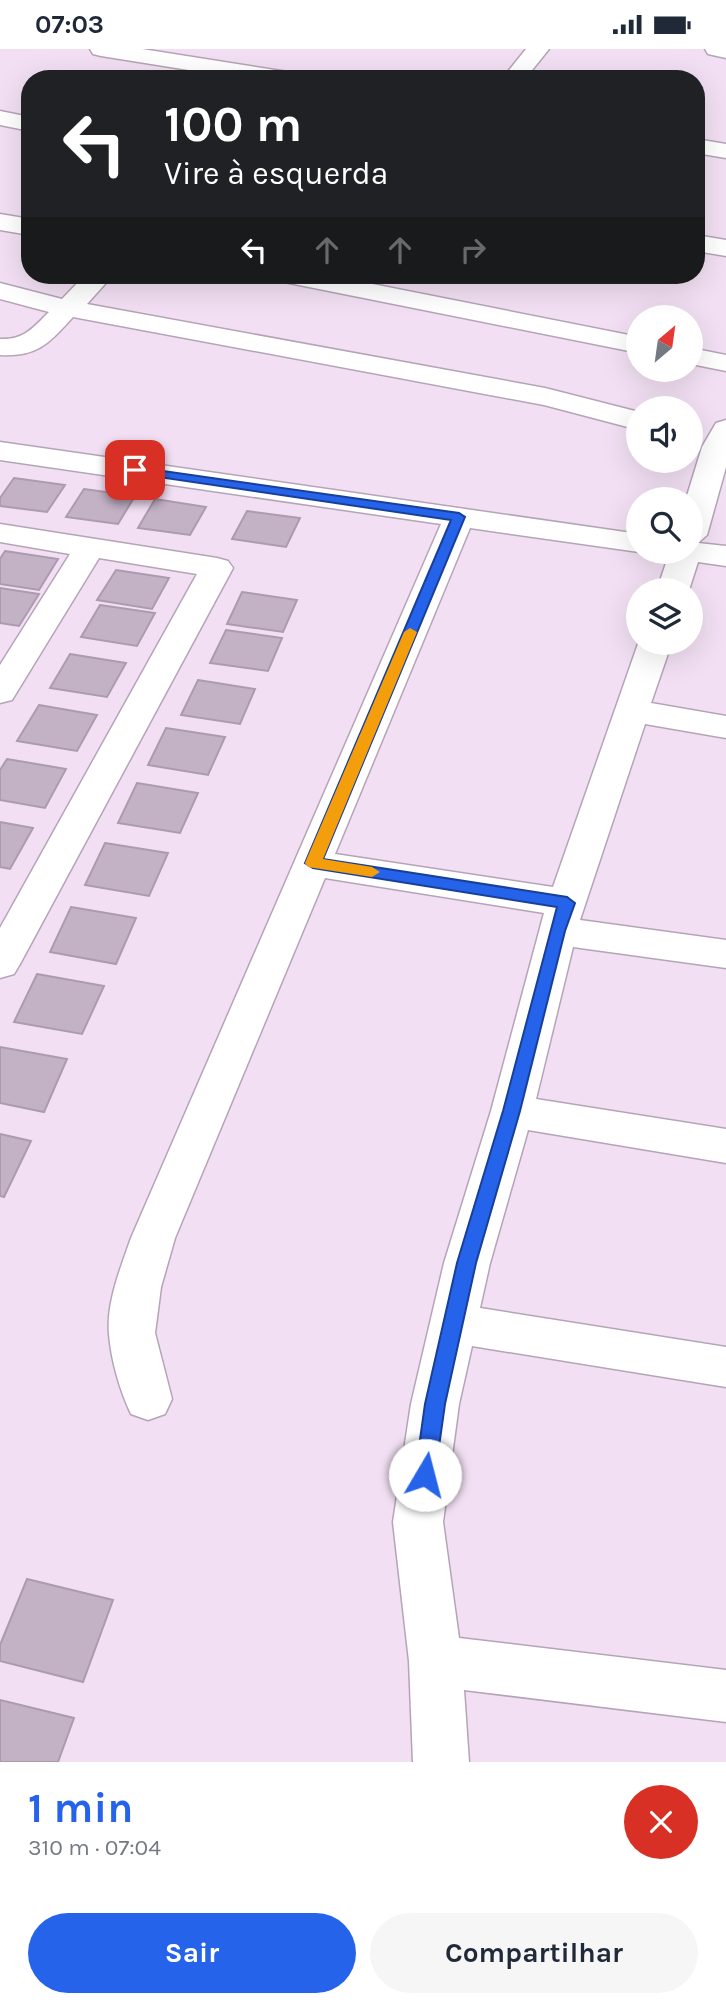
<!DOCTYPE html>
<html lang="pt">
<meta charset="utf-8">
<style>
:root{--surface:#fff;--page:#f6f6f7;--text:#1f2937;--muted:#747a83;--accent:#2563eb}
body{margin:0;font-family:Karla,sans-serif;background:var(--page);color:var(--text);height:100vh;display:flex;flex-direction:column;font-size:26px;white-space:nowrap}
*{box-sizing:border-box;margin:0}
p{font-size:23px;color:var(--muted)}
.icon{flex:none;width:38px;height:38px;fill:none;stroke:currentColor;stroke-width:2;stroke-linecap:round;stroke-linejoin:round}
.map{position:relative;height:1713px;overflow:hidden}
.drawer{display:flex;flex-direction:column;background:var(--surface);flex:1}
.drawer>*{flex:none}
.top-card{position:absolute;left:21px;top:21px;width:684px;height:214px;border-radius:28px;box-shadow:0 7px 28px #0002;background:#202124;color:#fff;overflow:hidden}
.needle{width:46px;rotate:29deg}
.controls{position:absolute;left:626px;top:256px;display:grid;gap:14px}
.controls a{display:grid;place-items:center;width:77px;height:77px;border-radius:50%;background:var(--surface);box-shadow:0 7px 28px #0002;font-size:35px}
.pin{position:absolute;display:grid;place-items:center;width:60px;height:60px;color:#fff;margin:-30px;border-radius:14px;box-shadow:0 4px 10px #0006}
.me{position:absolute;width:77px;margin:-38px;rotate:8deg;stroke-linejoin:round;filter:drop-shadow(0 0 5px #0008)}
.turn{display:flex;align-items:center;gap:24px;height:147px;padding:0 28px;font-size:32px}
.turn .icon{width:91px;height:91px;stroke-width:2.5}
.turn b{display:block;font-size:49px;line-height:60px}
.lanes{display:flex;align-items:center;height:66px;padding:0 28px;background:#0003;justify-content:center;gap:35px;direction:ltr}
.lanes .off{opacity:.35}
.round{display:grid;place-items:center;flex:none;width:74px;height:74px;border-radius:37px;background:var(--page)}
.head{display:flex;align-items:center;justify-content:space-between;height:119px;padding:0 28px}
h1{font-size:42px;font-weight:700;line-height:52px;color:var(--accent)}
.action{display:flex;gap:14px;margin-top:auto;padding:14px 28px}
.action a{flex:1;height:80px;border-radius:42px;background:var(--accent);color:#fff;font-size:28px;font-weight:700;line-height:80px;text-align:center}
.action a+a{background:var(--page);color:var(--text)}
.status{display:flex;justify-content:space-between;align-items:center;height:49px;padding:0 35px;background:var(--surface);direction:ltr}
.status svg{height:19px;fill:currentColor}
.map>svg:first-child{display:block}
.building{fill:#c3b1c5;stroke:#ac9bae;stroke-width:2}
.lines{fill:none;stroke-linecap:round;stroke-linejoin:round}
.minor-casing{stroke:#b5a4b7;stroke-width:3}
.minor{fill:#fff;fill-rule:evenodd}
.route{fill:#2563eb;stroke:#184099;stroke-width:2}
.slow{fill:#f59e0b}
</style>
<div class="status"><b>07:03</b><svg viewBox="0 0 49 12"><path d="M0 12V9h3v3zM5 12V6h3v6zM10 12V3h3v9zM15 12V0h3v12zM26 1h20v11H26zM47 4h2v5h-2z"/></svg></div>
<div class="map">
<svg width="726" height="1713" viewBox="0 0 726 1713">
<rect width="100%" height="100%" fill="#f2dff3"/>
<path class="building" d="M14,429l51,7 -18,27 -47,-6v-8z
M84,440l51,7 -17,28 -52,-7z
M155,450l51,8 -16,28 -52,-7z
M247,462l53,7 -14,29 -54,-8z
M5,502l53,8 -19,31 -39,-6v-25z
M116,521l53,8 -17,31 -55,-9z
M0,539l39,6 -20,32 -19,-3z
M242,543l55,8 -14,32 -56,-8z
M100,556l55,8 -18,33 -56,-9z
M226,581l56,8 -14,33 -58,-8z
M70,605l56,9 -19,34 -57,-9z
M198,631l57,9 -15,35 -59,-9z
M39,656l58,10 -20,36 -60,-10z
M166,679l59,9 -17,38 -60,-10z
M7,710l59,10 -21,39 -45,-8v-30z
M137,734l61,10 -18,40 -62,-10z
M0,773l33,6 -23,41 -10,-2z
M105,794l63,10 -19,43 -64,-11z
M71,858l65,11 -20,46 -66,-12z
M37,925l67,12 -22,48 -68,-12z
M0,998l67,12 -23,53 -44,-9z
M0,1085l31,7 -27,56 -4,-1z
M27,1530l86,21 -30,82 -83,-21v-16z
M0,1651l74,18 -16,44h-58z"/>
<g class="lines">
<g class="minor-casing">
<path id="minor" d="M90,0h52l146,23 8,2 3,5h-54l-144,-23 -8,-2z
M526,0h23l-24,30h-23z
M705,0h21v9l-18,-4z
M0,62l30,6v14l-30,-6z
M696,90l30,5v14l-30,-5z
M0,165l30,5v16l-30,-5z
M696,186l30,5v16l-30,-5z
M85,226h28l-26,29 458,84 94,24v18l-95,-25 -471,-88c-24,26 -35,40 -73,38v-16c24,1 33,-11 49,-27l-49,-13v-16l62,16z
M276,226h51l312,62v16l-350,-70 -9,-2z
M691,299l35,7v16l-35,-7z
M726,371v47l-19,68 -9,8 28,3v20l-28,-4 -9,28h-32l13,-39h21v-52h-5l16,-52 14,-24z
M0,393l639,92v17h5l-5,1 -169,-24 -135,326 218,33 86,-246 33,1 -21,61 75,13v22l-81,-14 -65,196 146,20v28l-153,-21 -37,152 190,30v34l-198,-33 -38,133 -10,45 246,39v40l-254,-41 -13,58 -16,118 16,116 267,32v52l-262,-32 5,72h-56l-4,-101 -16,-139 18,-118 33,-141 47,-152 53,-198 -219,-35 -150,360 -14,49 -6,46 17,66 -7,15 -17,6 -17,-6c-11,-23 -20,-54 -22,-80 -3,-31 12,-67 22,-96l310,-714 -441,-64z
M0,475l217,34 11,3 5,7 -213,396 -6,10 -14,4v-50l197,-354 -98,-16 -87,142 -12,3v-38l70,-111 -70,-12z"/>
</g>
<use href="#minor" class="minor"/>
</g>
<path class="route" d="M135,418l324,46 6,4 -142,342 244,38 8,6 -10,28 -45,180 -44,152 -31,141 -10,71 -3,6 -7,3 -7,-3 -3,-6 10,-71 32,-141 46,-152 54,-204 -244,-39 -8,-5 146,-343 -320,-47v-5z"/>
<path class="slow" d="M410,579l7,4 -94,227 49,8 8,5 -8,5 -64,-10 -3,-4 99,-231z"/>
</svg>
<div class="controls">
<a><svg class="needle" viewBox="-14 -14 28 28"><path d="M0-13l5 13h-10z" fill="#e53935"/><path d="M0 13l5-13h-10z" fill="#747a83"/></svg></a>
<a><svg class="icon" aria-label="sound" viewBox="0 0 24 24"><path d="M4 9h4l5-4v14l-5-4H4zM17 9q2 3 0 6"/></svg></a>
<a><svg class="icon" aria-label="search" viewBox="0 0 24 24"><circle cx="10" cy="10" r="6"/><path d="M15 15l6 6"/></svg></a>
<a><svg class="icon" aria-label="layers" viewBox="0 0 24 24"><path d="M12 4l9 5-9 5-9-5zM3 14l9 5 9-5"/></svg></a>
</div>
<div class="pin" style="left:135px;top:421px;background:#d93025"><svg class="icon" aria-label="arrive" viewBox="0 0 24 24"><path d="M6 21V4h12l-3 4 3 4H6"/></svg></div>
<svg class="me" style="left:425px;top:1426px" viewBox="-20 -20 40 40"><circle r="19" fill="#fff"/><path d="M0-13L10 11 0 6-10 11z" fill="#2563eb"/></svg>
<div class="top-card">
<div class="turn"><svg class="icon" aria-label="left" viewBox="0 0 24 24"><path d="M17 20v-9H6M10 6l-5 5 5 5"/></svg><div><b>100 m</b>Vire à esquerda</div></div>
<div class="lanes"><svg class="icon" aria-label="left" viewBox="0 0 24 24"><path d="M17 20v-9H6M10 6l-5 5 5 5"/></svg><svg class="icon off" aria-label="ahead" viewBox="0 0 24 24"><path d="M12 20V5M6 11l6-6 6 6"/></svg><svg class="icon off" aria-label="ahead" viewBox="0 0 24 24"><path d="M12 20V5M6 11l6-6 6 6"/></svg><svg class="icon off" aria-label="right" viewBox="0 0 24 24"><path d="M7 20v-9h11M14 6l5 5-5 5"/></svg></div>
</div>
</div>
<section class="drawer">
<div class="head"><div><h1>1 min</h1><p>310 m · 07:04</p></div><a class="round" style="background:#d93025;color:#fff"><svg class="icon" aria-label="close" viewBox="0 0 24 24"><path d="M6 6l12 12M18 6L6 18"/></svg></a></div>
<div class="action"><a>Sair</a><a>Compartilhar</a></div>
</section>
